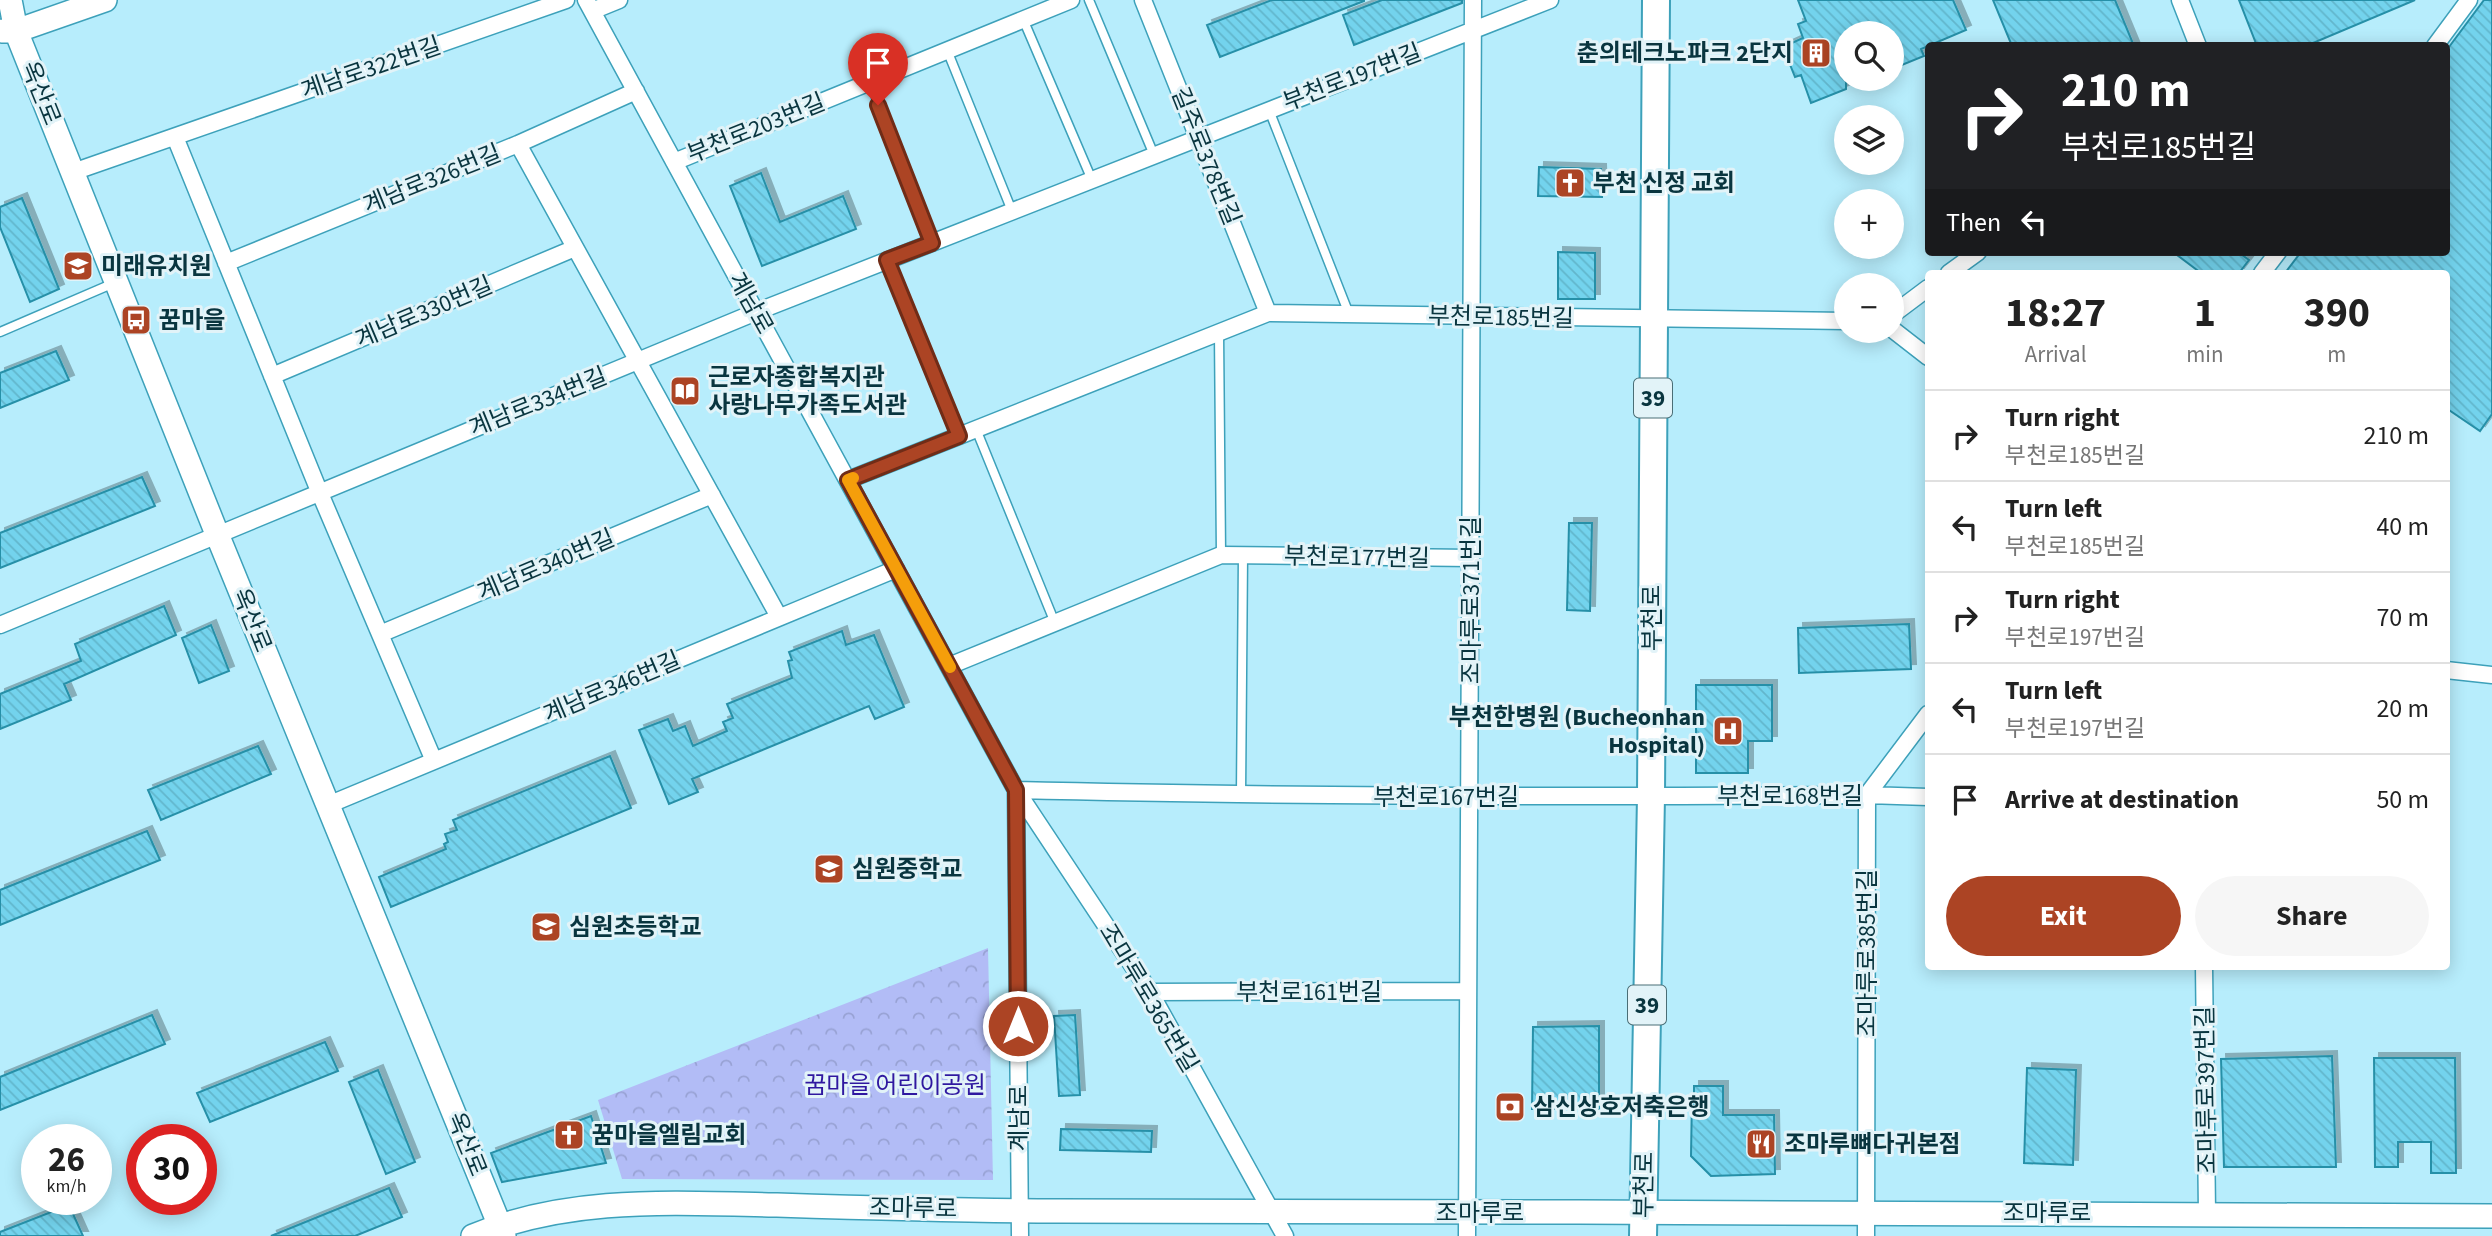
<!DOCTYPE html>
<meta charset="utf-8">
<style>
:root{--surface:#fff;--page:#f6f6f6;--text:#222;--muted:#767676;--line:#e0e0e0;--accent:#ac4424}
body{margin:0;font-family:"Source Sans 3","Noto Sans KR",sans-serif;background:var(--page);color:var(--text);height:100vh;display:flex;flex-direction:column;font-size:26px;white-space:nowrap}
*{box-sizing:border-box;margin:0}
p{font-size:23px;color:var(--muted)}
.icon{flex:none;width:38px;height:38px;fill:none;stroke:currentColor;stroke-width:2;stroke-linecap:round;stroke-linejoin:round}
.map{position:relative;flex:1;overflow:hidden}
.drawer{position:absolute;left:1925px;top:270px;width:525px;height:700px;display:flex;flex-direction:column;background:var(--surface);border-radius:7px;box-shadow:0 4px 18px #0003}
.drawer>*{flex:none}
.top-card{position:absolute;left:1925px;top:42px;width:525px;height:214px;border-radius:7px;box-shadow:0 4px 18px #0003;background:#202124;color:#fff;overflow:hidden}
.fabs{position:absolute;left:1834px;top:21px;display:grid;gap:14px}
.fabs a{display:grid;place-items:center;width:70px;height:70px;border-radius:50%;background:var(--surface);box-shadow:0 4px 18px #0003;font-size:35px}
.speed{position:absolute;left:21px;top:1124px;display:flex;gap:14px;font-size:35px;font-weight:700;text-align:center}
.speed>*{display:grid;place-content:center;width:91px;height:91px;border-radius:50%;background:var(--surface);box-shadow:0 4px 18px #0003;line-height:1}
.speed small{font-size:18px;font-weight:400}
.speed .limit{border:10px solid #d22;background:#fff;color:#111}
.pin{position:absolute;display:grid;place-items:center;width:60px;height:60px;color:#fff;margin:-72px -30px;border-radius:50% 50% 50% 0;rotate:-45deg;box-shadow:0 0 7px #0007}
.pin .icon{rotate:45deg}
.me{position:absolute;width:77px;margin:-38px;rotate:0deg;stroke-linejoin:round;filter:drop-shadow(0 0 5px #0008)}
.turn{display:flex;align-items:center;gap:24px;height:147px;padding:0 21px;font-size:32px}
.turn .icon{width:91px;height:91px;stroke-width:2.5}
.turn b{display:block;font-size:49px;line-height:60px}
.then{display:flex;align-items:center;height:66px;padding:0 21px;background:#0003;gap:14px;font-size:26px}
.eta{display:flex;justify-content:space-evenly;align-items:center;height:119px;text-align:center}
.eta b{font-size:42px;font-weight:700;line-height:49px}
.primary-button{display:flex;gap:14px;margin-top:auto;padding:14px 21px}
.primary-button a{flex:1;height:80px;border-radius:42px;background:var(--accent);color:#fff;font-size:28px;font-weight:700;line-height:80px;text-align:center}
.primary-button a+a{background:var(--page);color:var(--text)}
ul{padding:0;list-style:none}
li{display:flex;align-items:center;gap:21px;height:91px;padding:0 21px;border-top:2px solid var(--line)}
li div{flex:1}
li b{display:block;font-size:26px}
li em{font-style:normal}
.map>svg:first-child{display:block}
.park{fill:url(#park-crowns)}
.building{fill:url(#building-back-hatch);stroke:#2790a8;stroke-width:2;filter:url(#shadow)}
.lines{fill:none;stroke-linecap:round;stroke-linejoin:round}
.lane-casing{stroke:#3da1ba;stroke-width:11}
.street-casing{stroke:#3da1ba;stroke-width:19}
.secondary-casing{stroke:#3da1ba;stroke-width:26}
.primary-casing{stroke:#3da1ba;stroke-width:30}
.lane{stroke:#fff;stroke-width:8}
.street{stroke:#fff;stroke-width:16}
.secondary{stroke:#fff;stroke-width:23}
.primary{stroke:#fff;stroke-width:26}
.route-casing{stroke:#702c17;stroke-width:18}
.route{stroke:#ac4424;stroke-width:12}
.slow{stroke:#f59e0b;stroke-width:12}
.labels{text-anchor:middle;stroke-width:6;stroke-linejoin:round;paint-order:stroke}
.shield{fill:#e2f3f8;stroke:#4a6e76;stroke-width:2}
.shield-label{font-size:23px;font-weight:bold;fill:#09353f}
.poi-label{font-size:24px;font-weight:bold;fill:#09353f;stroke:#e2f3f8;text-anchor:start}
.street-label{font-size:24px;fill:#09353f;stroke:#e2f3f8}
.park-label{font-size:24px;fill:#2f18a0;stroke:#e2f3f8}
</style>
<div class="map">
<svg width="2492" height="1236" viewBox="0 0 2492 1236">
<defs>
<pattern id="park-crowns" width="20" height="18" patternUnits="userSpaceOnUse" patternTransform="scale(1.75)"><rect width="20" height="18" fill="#b2bcf6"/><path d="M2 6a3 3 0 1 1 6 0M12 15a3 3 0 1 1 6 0" fill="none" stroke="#98a2d4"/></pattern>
<pattern id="building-back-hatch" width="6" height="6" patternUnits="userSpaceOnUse" patternTransform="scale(1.75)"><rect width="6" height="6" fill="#73d3ed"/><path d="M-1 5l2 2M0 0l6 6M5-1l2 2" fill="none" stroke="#62b6cc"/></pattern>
<filter id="shadow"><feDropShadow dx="5" dy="-5" stdDeviation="0" flood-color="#0004"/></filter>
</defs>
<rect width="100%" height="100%" fill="#b7edfc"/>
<path class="park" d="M988,948l5,232 -371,-1 -24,-79z"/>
<path class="building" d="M1272,0h92v1l-144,56 -13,-32z
M1382,0h80v3l-108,42 -11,-30z
M1798,0h155l13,30 -45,19 3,7 -32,13v-36h-46v56l-35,14 -10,-28 -6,2 -12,-30 20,-9 -5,-14 8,-3z
M1993,0h122l19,46h-122z
M2239,0h176l-109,46h-49z
M2484,0h8v414l-12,17 -34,-23v-135h-161l16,-21h145v-201z
M1539,167l62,2 1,28 -64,-1z
M761,173l19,49 63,-26 13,33 -94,37 -32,-80z
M22,198l37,91 -29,13 -30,-75v-20z
M1558,252l37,1v46h-37z
M2173,252h65l11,8 -10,13h-38z
M56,351l13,29 -69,28v-35z
M142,477l13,29 -155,62v-35z
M1569,523h23l-2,88 -23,-1z
M164,606l12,29 -112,49 7,16 -71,29v-35l81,-33 -6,-17z
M1909,624l2,45 -112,4 -1,-45z
M211,625l18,46 -30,12 -17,-45z
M842,631l4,14 28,-10 30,72 -29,12 -6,-13 -177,73 6,13 -29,12 -30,-74 29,-11 5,12 12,-5 8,20 34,-15 -4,-9 10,-4 -6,-14 65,-26 -4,-17 4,-1 -3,-8z
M1696,685h76v56h-24v32h-52z
M258,746l13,28 -110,46 -13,-30z
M610,756l21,52 -240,99 -12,-30 67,-28 -2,-5 4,-2 -3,-8 12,-4 -4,-10z
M147,831l13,29 -160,65v-35z
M152,1015l13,29 -165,66v-33z
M1075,1015l5,80 -21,1 -5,-80z
M1599,1026v83h-67l1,-82z
M325,1042l13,29 -128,51 -13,-29z
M2332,1056l4,111h-112l-3,-108z
M2374,1058h81l1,115h-25v-31h-33v25h-23z
M2027,1068l49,2 -3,95 -49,-2z
M378,1070l37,92 -29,12 -37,-92z
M1694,1086h29v29h51l1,59 -64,2 -20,-20 1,-60h2z
M591,1116l15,47 -104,19 -11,-29z
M1061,1129l91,2 -1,21 -91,-2z
M389,1188l13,29 -47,19h-84z
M69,1205l14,31h-83v-4z"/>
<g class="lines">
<g class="lane-casing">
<path id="lane" d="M1089,0l65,155
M1023,19l69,161
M947,50l65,161
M870,82l62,161
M1269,110l80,204
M887,260l72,176
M0,332l114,-49
M1219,333l2,222
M976,429l79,194
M1241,794l2,-239"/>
</g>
<g class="street-casing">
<path id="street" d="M586,0l430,790 134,202 135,244
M1143,0l125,313
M2180,0l18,46
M592,11l27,-11
M2435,46l34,-46
M175,137l144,354 115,270
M518,144l261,473
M674,162l397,-162
M73,172l493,-172
M226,263l292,-119 118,-53
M1949,273l29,-21
M2262,273l16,-21
M1892,315l36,-27
M1892,329l36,28
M272,376l303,-128
M848,480l420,-167 578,8
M0,625l756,-313 794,-312
M380,634l332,-139
M949,666l272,-111 250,3
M2446,670l46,5
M1016,790c284,7 567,7 851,5l61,2
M1016,790l4,446
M328,805l568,-236
M2204,966l3,247
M1150,992l318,-1
M1467,1236l6,-1236
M1866,1236l1,-441 61,-81"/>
</g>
<g class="secondary-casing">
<path id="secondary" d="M10,0l6,31 201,503 287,702
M3,31h13l89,-31
M473,1236c96,-40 199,-33 301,-31 95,3 189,6 284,6 478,2 956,0 1434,5"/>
</g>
<g class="primary-casing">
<path id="primary" d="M1643,1236l8,-440 5,-796"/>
</g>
<use href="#lane" class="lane"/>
<use href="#street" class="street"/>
<use href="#secondary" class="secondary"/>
<use href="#primary" class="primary"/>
</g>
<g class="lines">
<g class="route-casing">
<path id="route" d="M878,105l54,138 -45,17 72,176 -111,44 168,310 2,236"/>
</g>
<use href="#route" class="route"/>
<path class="slow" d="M853,478l-5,2 102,187"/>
</g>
<defs>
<g id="building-square" transform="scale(1.575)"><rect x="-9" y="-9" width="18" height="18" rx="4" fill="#ac4424" stroke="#e2f3f8"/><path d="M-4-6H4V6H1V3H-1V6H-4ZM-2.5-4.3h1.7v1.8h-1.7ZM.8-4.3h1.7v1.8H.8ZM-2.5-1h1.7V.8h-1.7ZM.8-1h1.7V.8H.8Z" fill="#fff"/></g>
<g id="church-square" transform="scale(1.575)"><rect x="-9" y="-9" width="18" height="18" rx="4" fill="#ac4424" stroke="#e2f3f8"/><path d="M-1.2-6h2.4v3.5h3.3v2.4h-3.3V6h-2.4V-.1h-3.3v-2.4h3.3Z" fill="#fff"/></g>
<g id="school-square" transform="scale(1.575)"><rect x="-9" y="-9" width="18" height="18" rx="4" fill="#ac4424" stroke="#e2f3f8"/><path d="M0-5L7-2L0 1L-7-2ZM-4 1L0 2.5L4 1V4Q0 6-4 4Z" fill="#fff"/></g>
<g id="bus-square" transform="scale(1.575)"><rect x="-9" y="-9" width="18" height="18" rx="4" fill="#ac4424" stroke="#e2f3f8"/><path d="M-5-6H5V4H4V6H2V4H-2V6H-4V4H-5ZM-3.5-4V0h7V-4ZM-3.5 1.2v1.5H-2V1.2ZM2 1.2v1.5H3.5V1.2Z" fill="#fff"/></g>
<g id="library-square" transform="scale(1.575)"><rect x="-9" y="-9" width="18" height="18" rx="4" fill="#ac4424" stroke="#e2f3f8"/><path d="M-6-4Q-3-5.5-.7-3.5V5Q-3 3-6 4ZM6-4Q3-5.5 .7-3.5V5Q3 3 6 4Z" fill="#fff"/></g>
<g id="hospital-square" transform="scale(1.575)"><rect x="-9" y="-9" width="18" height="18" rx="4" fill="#ac4424" stroke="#e2f3f8"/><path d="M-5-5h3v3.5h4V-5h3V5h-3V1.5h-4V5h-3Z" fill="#fff"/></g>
<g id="bank-square" transform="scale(1.575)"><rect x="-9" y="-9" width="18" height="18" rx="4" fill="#ac4424" stroke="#e2f3f8"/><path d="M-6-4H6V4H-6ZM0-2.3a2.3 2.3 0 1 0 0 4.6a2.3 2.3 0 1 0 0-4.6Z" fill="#fff"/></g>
<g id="restaurant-square" transform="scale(1.575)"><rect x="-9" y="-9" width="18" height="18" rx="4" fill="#ac4424" stroke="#e2f3f8"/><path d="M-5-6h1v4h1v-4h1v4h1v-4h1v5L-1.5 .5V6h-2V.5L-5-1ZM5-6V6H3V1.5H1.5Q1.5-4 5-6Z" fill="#fff"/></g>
</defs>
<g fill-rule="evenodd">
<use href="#building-square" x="1816" y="53"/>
<use href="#church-square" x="1570" y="183"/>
<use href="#school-square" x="78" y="266"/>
<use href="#bus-square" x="136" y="320"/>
<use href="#library-square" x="685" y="391"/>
<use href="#hospital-square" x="1728" y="731"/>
<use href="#school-square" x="829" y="869"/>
<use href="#school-square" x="546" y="927"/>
<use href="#bank-square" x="1510" y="1107"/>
<use href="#church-square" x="569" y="1135"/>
<use href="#restaurant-square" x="1761" y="1144"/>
</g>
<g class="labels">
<g class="shield">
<rect x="1634" y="378.5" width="38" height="39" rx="5"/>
<rect x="1628" y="985.5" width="38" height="39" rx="5"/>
</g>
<g class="shield-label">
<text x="1653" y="406">39</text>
<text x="1647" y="1013">39</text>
</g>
<g class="poi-label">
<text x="1793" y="61" text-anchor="end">춘의테크노파크 2단지</text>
<text x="1593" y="191">부천 신정 교회</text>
<text x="101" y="274">미래유치원</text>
<text x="159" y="328">꿈마을</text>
<text x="708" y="385">근로자종합복지관<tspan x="708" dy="28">사랑나무가족도서관</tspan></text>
<text x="1705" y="725" text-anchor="end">부천한병원 (Bucheonhan<tspan x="1705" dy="28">Hospital)</tspan></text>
<text x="852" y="877">심원중학교</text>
<text x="569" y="935">심원초등학교</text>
<text x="1533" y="1115">삼신상호저축은행</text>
<text x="592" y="1143">꿈마을엘림교회</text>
<text x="1784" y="1152">조마루뼈다귀본점</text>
</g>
<g class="street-label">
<text transform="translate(371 68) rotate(-19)" y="8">계남로322번길</text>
<text transform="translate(1352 77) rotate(-21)" y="8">부천로197번길</text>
<text transform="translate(41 93) rotate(68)" y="8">옥산로</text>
<text transform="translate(756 128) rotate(-22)" y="8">부천로203번길</text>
<text transform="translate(1206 156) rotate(68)" y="8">길주로378번길</text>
<text transform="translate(432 179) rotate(-22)" y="8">계남로326번길</text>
<text transform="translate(751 303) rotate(61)" y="8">계남로</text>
<text transform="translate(424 312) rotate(-23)" y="8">계남로330번길</text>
<text transform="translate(1501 317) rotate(1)" y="8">부천로185번길</text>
<text transform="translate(538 402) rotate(-22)" y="8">계남로334번길</text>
<text transform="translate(1357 557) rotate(1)" y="8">부천로177번길</text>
<text transform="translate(546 565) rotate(-23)" y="8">계남로340번길</text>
<text transform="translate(1471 600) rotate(-90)" y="8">조마루로371번길</text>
<text transform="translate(1652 618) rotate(-90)" y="8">부천로</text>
<text transform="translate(252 620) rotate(68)" y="8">옥산로</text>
<text transform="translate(612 687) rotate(-23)" y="8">계남로346번길</text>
<text x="1790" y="804">부천로168번길</text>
<text x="1446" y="805">부천로167번길</text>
<text transform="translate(1867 953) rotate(-90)" y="8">조마루로385번길</text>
<text x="1309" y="1000">부천로161번길</text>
<text transform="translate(1149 998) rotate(59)" y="8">조마루로365번길</text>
<text transform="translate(2206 1090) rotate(-91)" y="8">조마루로397번길</text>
<text transform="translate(1019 1118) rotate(-90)" y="8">계남로</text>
<text transform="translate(467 1144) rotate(68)" y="8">옥산로</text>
<text transform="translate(1644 1185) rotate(-89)" y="8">부천로</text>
<text transform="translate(913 1208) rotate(1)" y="8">조마루로</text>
<text x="1480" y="1221">조마루로</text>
<text x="2047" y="1221">조마루로</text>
</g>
<g class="park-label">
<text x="895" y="1093">꿈마을 어린이공원</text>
</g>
</g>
</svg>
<div class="fabs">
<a><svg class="icon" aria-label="search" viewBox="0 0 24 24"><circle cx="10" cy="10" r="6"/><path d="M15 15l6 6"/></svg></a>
<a><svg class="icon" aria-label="layers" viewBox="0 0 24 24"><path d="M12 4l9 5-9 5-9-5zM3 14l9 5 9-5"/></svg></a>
<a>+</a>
<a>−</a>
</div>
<div class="speed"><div>26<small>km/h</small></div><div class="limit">30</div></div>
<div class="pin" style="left:878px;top:105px;background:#d93025"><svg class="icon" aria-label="arrive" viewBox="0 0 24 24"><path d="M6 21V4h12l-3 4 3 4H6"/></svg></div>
<svg class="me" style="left:1018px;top:1026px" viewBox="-20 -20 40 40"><circle r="17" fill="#ac4424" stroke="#fff" stroke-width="3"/><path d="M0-11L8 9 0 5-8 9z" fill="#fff"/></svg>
<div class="top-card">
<div class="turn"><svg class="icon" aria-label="right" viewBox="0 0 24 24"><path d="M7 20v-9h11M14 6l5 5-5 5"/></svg><div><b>210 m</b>부천로185번길</div></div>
<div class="then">Then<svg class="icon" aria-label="left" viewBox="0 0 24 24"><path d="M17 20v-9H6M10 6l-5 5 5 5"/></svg></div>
</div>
<section class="drawer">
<div class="eta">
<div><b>18:27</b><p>Arrival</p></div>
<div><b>1</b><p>min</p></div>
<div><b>390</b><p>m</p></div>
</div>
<ul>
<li><svg class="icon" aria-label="right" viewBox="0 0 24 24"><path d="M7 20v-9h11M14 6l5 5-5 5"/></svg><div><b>Turn right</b><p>부천로185번길</p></div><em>210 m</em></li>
<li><svg class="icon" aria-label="left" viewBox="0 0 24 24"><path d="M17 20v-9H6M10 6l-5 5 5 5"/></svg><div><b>Turn left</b><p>부천로185번길</p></div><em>40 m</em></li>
<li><svg class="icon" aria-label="right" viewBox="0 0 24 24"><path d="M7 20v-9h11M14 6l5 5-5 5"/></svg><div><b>Turn right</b><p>부천로197번길</p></div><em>70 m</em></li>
<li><svg class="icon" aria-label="left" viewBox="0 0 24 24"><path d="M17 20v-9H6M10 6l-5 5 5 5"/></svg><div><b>Turn left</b><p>부천로197번길</p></div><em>20 m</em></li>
<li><svg class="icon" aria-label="arrive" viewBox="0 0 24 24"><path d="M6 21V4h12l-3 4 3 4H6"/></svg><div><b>Arrive at destination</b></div><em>50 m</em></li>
</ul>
<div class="primary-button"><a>Exit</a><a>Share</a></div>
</section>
</div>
